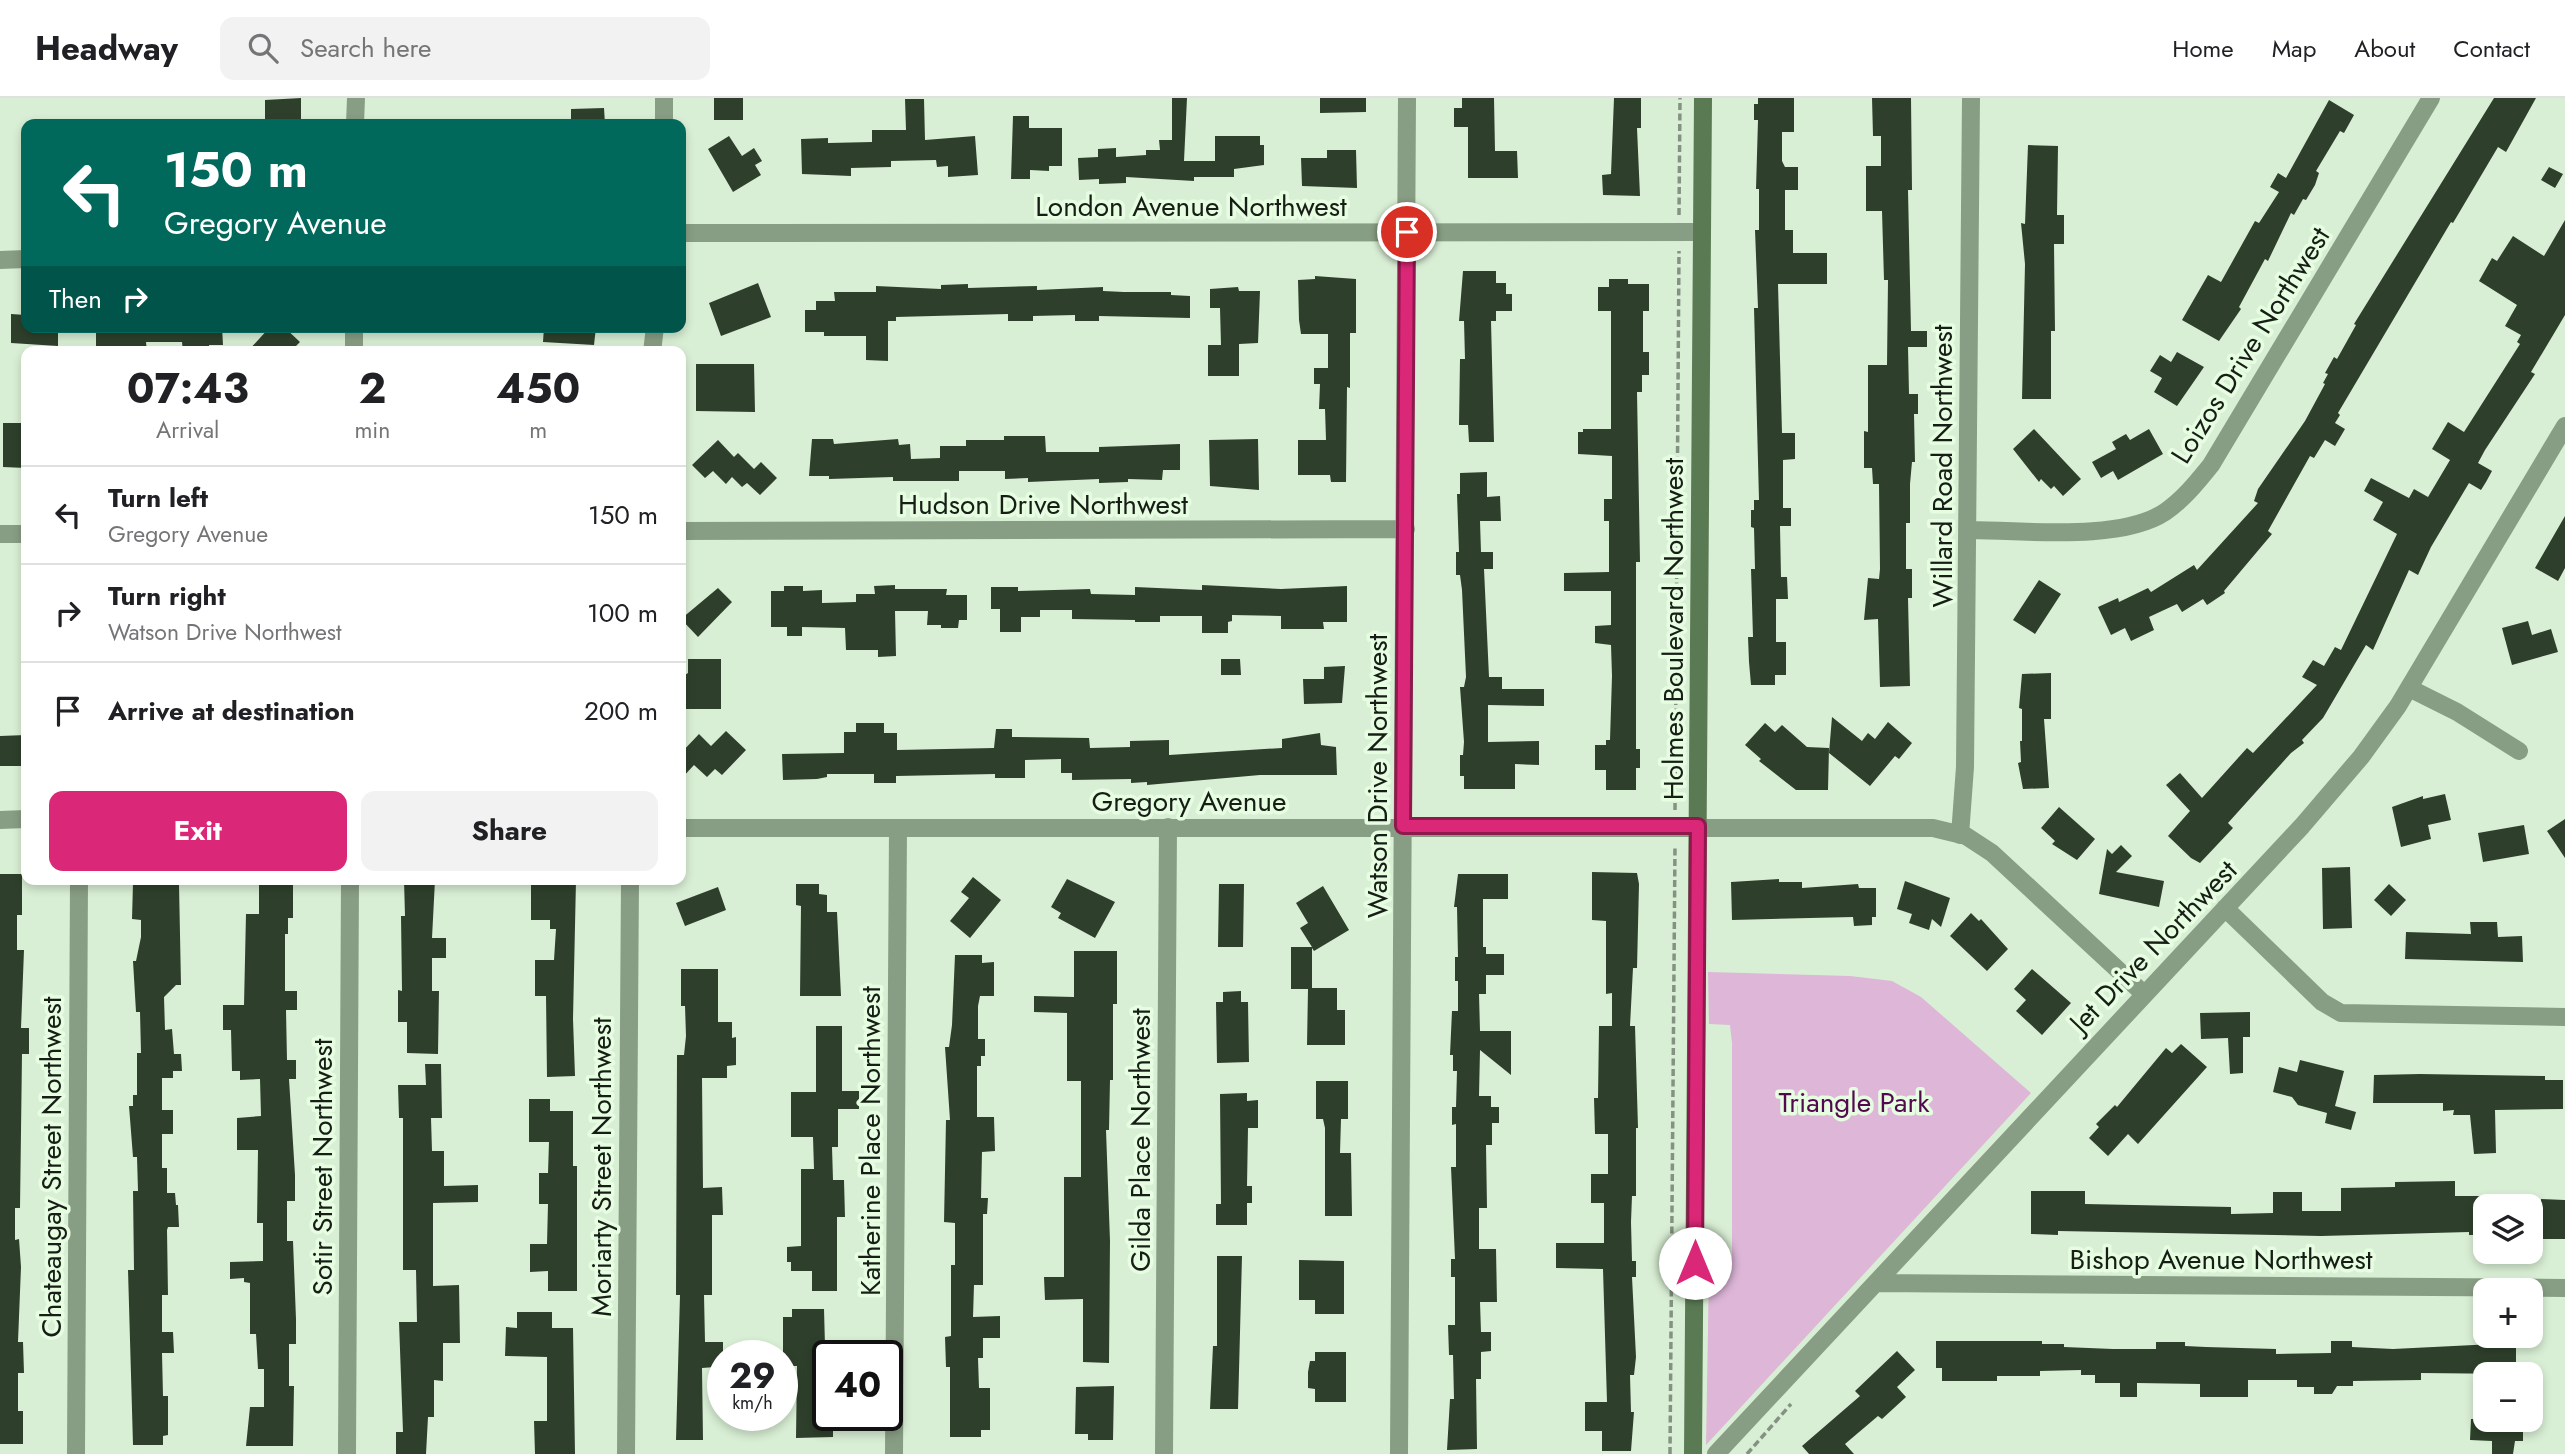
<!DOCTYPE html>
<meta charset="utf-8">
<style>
:root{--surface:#fff;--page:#f2f2f2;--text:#202124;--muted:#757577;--line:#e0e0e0;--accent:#db2777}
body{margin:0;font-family:Jost,sans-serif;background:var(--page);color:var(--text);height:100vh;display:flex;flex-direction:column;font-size:26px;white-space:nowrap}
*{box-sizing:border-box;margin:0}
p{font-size:23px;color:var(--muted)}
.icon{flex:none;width:38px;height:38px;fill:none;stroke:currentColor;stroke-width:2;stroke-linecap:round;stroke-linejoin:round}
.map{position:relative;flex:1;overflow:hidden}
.panel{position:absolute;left:21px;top:248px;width:665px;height:539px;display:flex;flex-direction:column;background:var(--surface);border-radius:14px;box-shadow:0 4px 10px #0003}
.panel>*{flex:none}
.guide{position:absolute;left:21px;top:21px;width:665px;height:214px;border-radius:14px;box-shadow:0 4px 10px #0003;background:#00695c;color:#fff;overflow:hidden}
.buttons{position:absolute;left:2473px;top:1096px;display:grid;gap:14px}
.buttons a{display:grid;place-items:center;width:70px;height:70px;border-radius:14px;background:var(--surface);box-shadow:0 4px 10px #0003;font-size:35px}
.speed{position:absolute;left:707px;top:1242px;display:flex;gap:14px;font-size:35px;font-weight:700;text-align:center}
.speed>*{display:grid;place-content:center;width:91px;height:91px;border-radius:50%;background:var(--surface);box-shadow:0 4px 10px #0003;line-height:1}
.speed small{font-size:18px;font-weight:400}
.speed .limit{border:4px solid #111;border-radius:10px;background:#fff;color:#111}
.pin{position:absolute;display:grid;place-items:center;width:60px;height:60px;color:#fff;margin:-30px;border:4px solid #fff;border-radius:50%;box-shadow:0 2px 7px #0007}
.me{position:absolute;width:77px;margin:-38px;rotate:0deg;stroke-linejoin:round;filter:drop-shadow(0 0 5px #0008)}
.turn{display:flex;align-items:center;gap:24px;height:147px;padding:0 28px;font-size:32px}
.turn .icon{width:91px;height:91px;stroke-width:2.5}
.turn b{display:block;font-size:49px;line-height:60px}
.then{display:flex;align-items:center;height:66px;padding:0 28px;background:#0003;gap:14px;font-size:26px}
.eta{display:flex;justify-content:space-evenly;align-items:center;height:119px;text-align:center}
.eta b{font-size:42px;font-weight:700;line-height:49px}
.button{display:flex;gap:14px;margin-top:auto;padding:14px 28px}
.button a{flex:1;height:80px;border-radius:14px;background:var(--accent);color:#fff;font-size:28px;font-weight:700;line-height:80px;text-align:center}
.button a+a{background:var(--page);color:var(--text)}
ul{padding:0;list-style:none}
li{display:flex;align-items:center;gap:21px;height:98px;padding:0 28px;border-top:2px solid var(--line)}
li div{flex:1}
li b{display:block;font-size:26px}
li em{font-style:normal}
header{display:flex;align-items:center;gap:42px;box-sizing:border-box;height:98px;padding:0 35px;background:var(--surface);border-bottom:2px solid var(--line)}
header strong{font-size:33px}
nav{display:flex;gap:38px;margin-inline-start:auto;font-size:24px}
.search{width:490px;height:63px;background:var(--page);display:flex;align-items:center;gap:18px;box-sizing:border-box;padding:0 24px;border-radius:14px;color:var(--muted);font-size:26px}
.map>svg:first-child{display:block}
.green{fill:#ddb6d8}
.building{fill:#2e402b}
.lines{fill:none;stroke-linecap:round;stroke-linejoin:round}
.path{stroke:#849381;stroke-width:3.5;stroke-dasharray:7 3.5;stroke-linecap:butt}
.street{stroke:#889e84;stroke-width:18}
.secondary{stroke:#5a7a54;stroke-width:18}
.route-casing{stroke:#8e194d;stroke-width:18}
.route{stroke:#db2777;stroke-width:12}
.labels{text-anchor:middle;stroke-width:7;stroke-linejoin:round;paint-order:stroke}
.street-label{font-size:28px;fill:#161e15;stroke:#e6fde2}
.park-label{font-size:28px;fill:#52094e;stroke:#e6fde2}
</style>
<header>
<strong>Headway</strong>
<div class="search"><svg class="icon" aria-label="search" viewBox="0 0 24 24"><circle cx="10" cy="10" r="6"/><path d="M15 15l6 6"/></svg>Search here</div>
<nav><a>Home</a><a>Map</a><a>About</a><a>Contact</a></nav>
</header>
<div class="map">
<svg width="2565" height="1356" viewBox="0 0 2565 1356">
<rect width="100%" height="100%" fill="#d9efd5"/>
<path class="green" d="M1708,874l142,4 42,5 29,16 110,96 -325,352 3,-175h23v-227l-2,-18 -21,-1z"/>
<path class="building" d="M301,0v23l-36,1v-22z
M714,0h29v22h-29z
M1172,0h15l-3,63h31v-25h45v9h4v20l-30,4v8h-40v4l-68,-4v6l-27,1v-5l-20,1 -1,-22 20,-1v-8l18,-1v9l30,-2v-5h14l-1,-10h13z
M1320,0h46v14l-46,1z
M1462,0h32l1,53h22l1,27h-50v-51h-14v-19h8z
M1614,0h27v30h-4l3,68 -37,-1 -1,-20 9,-1z
M1758,0h36v34h-12v29l3,6h13v23h-13v40h8v23h34v31h-49l4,149h13v26l-12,1v48h8v18h-11l1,51h6l1,22h-12v43h10v33h-11v10h-24l-2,-23 -1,-25h5l-2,-68h4l-1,-41 -3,-1v-17h3v-10h5l-5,-192h4l-3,-78h4v-41h-3l2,-69h-4v-16h4z
M1872,0h39l1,92h-4l3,141h16v16h-19l1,47h9v20h-4l1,48h-3l-2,22v39h-4v46h6v29h-4l2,88 -30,1 -2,-68 -14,1 4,-42 11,1 1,-10 -1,-85h-6l-1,-16h-8v-37l4,1v-67h19l1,-85h-4l-2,-69h-16v-45h15v-30h-8z
M2494,0h42l-30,54 -8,-5 -45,76 -2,-1 -113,191 2,2 -5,8 10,6 -10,17 -10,-6 -11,18 -4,-2 -42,75 4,3 -48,57 1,2 -18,12 -4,-6 -21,13 -5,-8 -28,13 5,13 -23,11 -6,-13 -14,7 -13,-28 20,-9 1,4 29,-14 3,4 43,-27 3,5 61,-67 -4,-2 4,-12 47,-68 20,-37 -2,-1 5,-9 -3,-1 9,-16 3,2 19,-34 -2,-1z
M905,1h19l1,41 50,-4 3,39 -30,2v-11l-11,1 -1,-7 -45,1v6l-40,1v8l-49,-2 -1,-35 27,-1v5l44,-1v-12h34z
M2329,2l25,15 -10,18 -4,-2 -24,40 3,2 -4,12 -9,15 -3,-1 -9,16 -3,-2 -23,48 -3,-2 -26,48 2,2 -22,32 -37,-21 26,-45 13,7 34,-61 4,2 20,-31 -9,-5 8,-14 8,5z
M604,10l1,16h-34v-15z
M1013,18h16v12h33v38h-13v5l-19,-1v9h-19z
M729,38l13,20 12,-8 8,13 -7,4 6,10 -28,17 -25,-43z
M2028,47l30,1 -1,69h7v29h-10l1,87h-4v68h-29l3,-135 -4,-41 4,1z
M1327,52h29l1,38 -55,-2 -1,-28h26z
M2549,69l14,7 -8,14 -14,-8z
M2565,122v95l-34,57 4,2 -50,76 -7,13 14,8 -6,11 -5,8 -12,-7 -38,64 -13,28 -9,-5 -36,80 -7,-5 -43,73 -21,22 2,3 -13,10 -63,70 5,5 -33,35 -9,-5 -23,-22 22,-25 -24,-26 14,-12 22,25 45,-50 6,5 64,-68 -15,-8 11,-17 11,6 11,-19 6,3 56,-116 -24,-14 10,-18 -19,-11 7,-13 38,20 5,-9 14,8 22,-37 -18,-11 16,-27 16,10 56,-88 -3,-2 4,-7 -16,-9 12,-21 -38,-24 13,-23 5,3 16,-25 31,20z
M1463,173h33v12h10v11h6v17h-16v10h-5l3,121h-25l-1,-17h-9l1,-66h5l-1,-38h-5z
M1315,178l41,3v54h-6v55l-3,-1 -1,95h-15l-1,-7h-32v-35h28l-1,-31h-6l1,-25h-6v-16h14v-34h-27l-2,-14 -1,-40 17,-1z
M1609,181h19v5h21v27h-6v41h6v23h-7v17h-5l3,170h-4v187h4v19h-4v22h-30v-20h-11v-25h11v-5h4l2,-64 -1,-31 -16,-2v-17l16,-1v-34h-47v-18l45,-1v-51h-5v-22h8v-43l-34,-2v-22h5v-3h28v-118h-13v-24h11z
M758,185l13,34 -50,19 -12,-33z
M968,186v4l69,-2v4l66,-3v4l21,1h47v3l19,1v22l-91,-2v5h-24v-6l-42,1v5h-25v-7l-112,3v4h-8v40l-22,-1v-24h-42v-4h-19v-22h11v-9h19l-1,-9h42v-6l65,3v-4z
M1238,189l1,4h21l-2,52 -19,1v32h-31v-31h13l-1,-37h-10v-19z
M11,216l15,1v12h32v19l-47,-3z
M96,229h126l1,18h-14l1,7h-27l-1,-10h-36l1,10h-39v-5h-12z
M270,229h14l16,15 -10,10h-43z
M544,229h52l-2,18 -51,-3z
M2177,254l27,15 -27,39 -23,-14 8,-14 -12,-7 10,-16 11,7z
M696,266h58l1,48 -59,-1z
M3,325h23v45l-23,-1z
M2034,331l47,50 -18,17 -9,-10 -3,3 -10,-10 -2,3 -26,-33z
M2149,331l14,25 -45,26 -5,-9 -12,7 -9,-16 24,-13 -4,-7 14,-8 4,6z
M1004,338h41l1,16h53v-5l81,-3v26h-17l-1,10 -34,-1v3l-29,1v-4l-71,3v-4l-23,1v-8h-46v10h-66v-4l-64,2v-3h-20l3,-37h21l1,5 64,-5 1,6 11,-1 1,15 29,-1v-12h26v-6h38z
M1258,341l1,51 -49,-4 -1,-46z
M718,342l16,17 4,-4 16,16 7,-7 16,16 -17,17 -13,-12 -5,4 -10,-10 -6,7 -13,-13 -8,7 -13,-13z
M1487,374v25l13,-1 1,25h-21l1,31h12v17h-9l5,108h13v12h42v17l-56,-1v37l51,-1v24l-24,-1v25h-51v-13h-4v-21h3l1,-13 -4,-55h4l2,-10 -4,-87 -2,-15h-4v-23h3l-2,-58h3v-21z
M2565,418v52l-7,13 -23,-13z
M2039,482l22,14 -26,40 -22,-14z
M895,487v4h52l-1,6h21v25h-8l-1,8h-17v-3h-14l1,-14h-33l1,45 -18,1v-7h-32l-1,-22 -43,-1v9h-15v-9h-16v-36h13v-5h19v5l19,-1v13l34,-1v-8h19l-1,-8z
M1202,487l79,4 66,-3v36h-24l1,7h-43v-13l-49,-1v6l-4,1v11h-26v-17h-42v6h-25v-2l-63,-1v-9h-32v7h-19v15h-21v-23h-9v-22h27v4l72,-2 1,5 44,1v-8l67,3z
M718,490l14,14 -34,35 -17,-18z
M2528,523l4,14 19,-6 7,23 -46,13 -10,-37z
M688,561h33v50h-35v-11h-4v-21l6,-4z
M1221,561h19l1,16h-20z
M1345,568l-3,37 -38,1 -1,-25h21v-12z
M2051,575v46h-7l5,69 -26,1 -5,-26 3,-1 -1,-21h2v-32l-3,-1 3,-34z
M1832,619l30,24 6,-8 7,6 13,-17 24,21 -13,16 -4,-3 -25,30 -41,-33z
M856,625h28v10h13v17l97,-2 2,-19h16v8l77,1 1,10 40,-1v-6l39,-1v15l113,-7v-9l38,-6 1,12 15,2 1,28h-77l-113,10v-3l-16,1v-4l-59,1v-7h-11v-14l-36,1v18h-30v-4l-99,2v7h-22v-9h-47v3l-10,2 -34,1 -1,-26 62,-1v-21h12z
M1765,625l10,9 7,-7 25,22 22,1 -1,42h-32l-37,-29 2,-2 -16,-14z
M726,633l20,19 -24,25 -7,-6 -8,8 -13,-12 -13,14v-26l18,-19 12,12z
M26,637v31h-26v-30z
M2445,696l6,26 -23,5 3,14 -30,8 -9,-40 31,-11v3z
M2059,709l36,32 -18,21 -25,-16 3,-3 -14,-13z
M2565,721v39l-18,-27z
M2524,727l5,29 -46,8 -5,-29z
M2121,747l11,11 -16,16 48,9 -5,26 -60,-13 8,-45 5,5z
M2350,769l2,61 -29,1 -1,-61z
M1592,774l45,1 2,11 -2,84h-4l-3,58h5l3,102h-2v68h-4l-1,26 1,39h4v16h-4l4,80 -2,18h-4l1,37h3l-3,39h-29v-20h-17v-29h22l-4,-133 -47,-1v-25h48v-40h-13v-29h17v-40h-13l-1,-36h4l1,-72h13v-33l-6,1v-73l-14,-1z
M0,776h22v41h-5v35h7l-3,78h8v26h-7l-2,154h-5v32l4,-1 2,28 -3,75h5l1,31h-6v38h5v33h-23z
M1458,776h50v25h-25v48h3v7h18v21h-18v19h-7l1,37h31v44l-31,-25 -1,46h12v11h8v16h-7v22h-6l1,63h-8v41h17l1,53h-17l1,30h10v19l-10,1v27h-5l1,70 -30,1 3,-51h4l-1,-44h-4l-1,-30h7v-48h-4v-18h4l-4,-92h5v-43l-4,1v-18h4l1,-36h-4v-16h-3l2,-44h6v-30h-3v-24h3l-1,-50h-3z
M973,779l28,23 -31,38 -20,-17 19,-23 -8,-6z
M1067,781l48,23 -20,36 -37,-20 3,-5 -10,-6z
M1779,781v3h23v6l56,-4 1,4h17v29h-4v8l-18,1 -1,-9 -121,3 -1,-38z
M259,782h34v38h-5v16h-3v57h12v19h-11l1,50h9v19h-7l6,96v26h-8v40h6l3,78v25h-7v42h5l-1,60h-47l4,-39h14v-38h-6l-2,-35h-6v-51l-6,-1v-4l-14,1v-17l33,-1v-38h-6l1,-73h-21v-32l24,-2 -1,-37 -20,1v-9h-8l-1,-41h-8v-25h21l2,-91h13z
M404,782h31l-3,58h14v20h-14v33h7l-1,63 -31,-1v-31h-9v-32l4,1 -1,-75h4z
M531,782h45l-3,139 2,57 -28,1 -1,-81h-11v-36h19l2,-31h-6v-9h-19z
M1905,783l45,17 -9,29 -9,-8 -3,11 -20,-7 3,-9 -15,-5z
M133,785l46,1 2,101h-5l-12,12 1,33 7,-1 2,25h7l1,17h-9v7h-11v32h11v24h-11v34h5v25h8l1,12h2l1,22h-11l-1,3 1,65h-6v37h11l1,21h-12l1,43h5v39l-5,1v9h-30l-5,-175h6l-1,-79h5l-1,-34h-4l-4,-51h4v-11h4v-42h4l-1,-41h-4l-3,-51h3l5,-24v-17l-9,-1z
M796,786h23v10l8,1v17h10l4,84h-41l1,-90 -5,-1z
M1219,786h25l-1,63h-25z
M2389,786l17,16 -15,16 -17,-16z
M1323,788l26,44 -35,21 -2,-3v40h25v22h8v35h-38l1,-56h-17v-42h21l-12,-19 8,-5 -12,-20z
M718,789l8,23 -41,16 -9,-23z
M1971,815l8,8 2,-2 27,30 -21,22 -37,-35z
M2470,824h27l1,15 24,-1 1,26 -118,-3 1,-27 65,2z
M1074,853h43v53h-4v76h-3l-1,50h-3l4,111 -1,122 -26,-1v-63l-38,1 -1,-23h20v-100h17v-96h-14v-68l-33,-1v-16l40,1z
M955,857h27v8l12,-1v34h-14l-2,10v33h7v17h-4v10h-4v51h17l1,34 -13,1 -1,46h7l-1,16h-4v71h-9l-1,32 27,-1v22h-17v20h-5l1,30h11v42h-9v7h-31v-70h-4l-1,-30 6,-1v-71h4v-42l-11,-1 2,-102h4l-5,-73h4l3,-22z
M681,871h37v53h14v16l4,-1v28l-9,1v12h-25l1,110 19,-1 1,28h-11v80h-8l1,47h18v21h-8v4l-13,1 1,72h-27l4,-145h-4l1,-240h7l2,-19 -1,-30h-4z
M2032,871l39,34 -29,32 -26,-24 10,-11 -12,-11z
M1241,893v11h7l1,60 -32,1 -1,-61h7v-10z
M2250,914v25h-7v36l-13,1 -2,-36 -27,1 -1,-26z
M816,928h26v65h17v18h-21v38h-6l1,33h11l1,37h-8v74h-25v-20h-21v-9h-4v-15l14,-1v-77h13l-1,-32h-22v-45h25z
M2181,946l26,23 -69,77 -10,-10 -20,22 -19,-18 10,-11 -3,-3 19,-19 2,2 49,-59 6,5z
M2300,962l44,11 -9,35 21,6 -5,18 -26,-7 2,-10 -29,-8 -6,-8 -19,-5 6,-25 18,5z
M425,966h16l1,54h-11l1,33h12v35l34,-1v17l-45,1v83l26,-1 1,58h-17v38l-9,-1v37h-6l-2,37h-30v-22h7l-4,-110h18l-1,-52h-13v-152h-4l-1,-33h28z
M2420,976l125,2v4h18v29l-68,1 1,43 -22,1 -4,-39h-17l1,-5 -11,1v-8h-70l1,-28z
M1316,983h32v38h-7l-1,34h11l1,63h-27v-88l-2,-9h-7z
M1247,995v8l11,-1v28h-10l-1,58h5v17h-5v22h-31v-21h5l-1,-110z
M529,1001h21v12h23v55h4v125h-29v-20l-18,1v-28h17l1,-40h-9v-31h9l1,-31h-20z
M2455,1083v15h30v39h-16v-3l-148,4 -263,-5v4l-27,-1v-43h54v13l146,3v7l42,-1v-21h29v19h39v-23l54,-1v-5z
M2541,1101l24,1v39h-23z
M1217,1158h25l-4,153h-28l3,-63h4z
M1299,1162l45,1v53h-29v-14h-16z
M792,1211h32l1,37h3v70h5v21l-37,1 1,-72h-14v-49h9z
M517,1214h35v16h21l2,126h-40l-1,-33h13v-64l-42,-1 1,-29 11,1z
M1936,1243h106v3h22v3l49,2h43v-7h29v4l21,1 70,2v5l55,-1v-12h21v6l41,2 101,-5v3h22v27l-95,-1v7l-68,1v5h-16l-5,8h-18v-7h-17v-7h-49v17h-48v-13l-63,-1v14h-17v-14h-25v-8h-14v-5l-41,1v5h-43v5h-55v-13h-6z
M1897,1253l18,19 -18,17 9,10 -24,22 -4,-3 -33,28 9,10h-45l-7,-8 58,-50 -5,-5z
M1315,1254h31v50h-31v-13l-7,-1v-16l2,-11h5z
M1114,1288l-1,54h-25v-6h-13l1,-47z
M2471,1321h52v22h-8l-2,13h-21v-13l-22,-1z"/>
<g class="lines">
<path class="path" d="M1679,117l1,-117
M1675,712l4,-559
M1670,1356l5,-608
M1747,1356l44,-50"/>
<path class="street" d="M664,0v26
M355,26l1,-26
M681,135l1021,-1
M0,162l26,-1
M354,254v-25
M652,254l3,-25
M1968,432c54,0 152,12 197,-18 19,-13 32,-30 46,-47l220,-367
M681,433l725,-2
M0,436h26
M2409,590l48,24 62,39
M0,722l26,-1
M681,730h1252l33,8 26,17 152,141
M1960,737l5,-68 6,-669
M2225,810l97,94 19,11 224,4
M1876,1185l689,5
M76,1356l3,-574
M347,1356l3,-574
M626,1356l4,-574
M894,1356l4,-626
M1164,1356l4,-627
M1399,1356l8,-1356
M1716,1356l586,-628 59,-69 37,-51 167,-280"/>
<path class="secondary" d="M1693,1356l10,-1356"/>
</g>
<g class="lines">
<g class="route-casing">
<path id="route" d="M1407,134l-4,594h295l-3,437"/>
</g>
<use href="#route" class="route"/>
</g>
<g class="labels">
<g class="street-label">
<text x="1191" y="118">London Avenue Northwest</text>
<text transform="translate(2250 247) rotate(-58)" y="10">Loizos Drive Northwest</text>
<text transform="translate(1942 368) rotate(-90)" y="10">Willard Road Northwest</text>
<text x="1043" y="416">Hudson Drive Northwest</text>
<text transform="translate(1673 531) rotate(-90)" y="10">Holmes Boulevard Northwest</text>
<text transform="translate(1377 678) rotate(-90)" y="10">Watson Drive Northwest</text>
<text x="1189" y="713">Gregory Avenue</text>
<text transform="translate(2153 848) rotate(-46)" y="10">Jet Drive Northwest</text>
<text transform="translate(1140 1042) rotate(-90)" y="10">Gilda Place Northwest</text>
<text transform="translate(870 1043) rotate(-90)" y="10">Katherine Place Northwest</text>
<text transform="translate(51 1069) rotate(-90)" y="10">Chateaugay Street Northwest</text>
<text transform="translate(322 1069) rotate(-90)" y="10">Sotir Street Northwest</text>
<text transform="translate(601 1069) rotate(-90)" y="10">Moriarty Street Northwest</text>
<text x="2221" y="1171">Bishop Avenue Northwest</text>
</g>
<g class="park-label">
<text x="1854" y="1014">Triangle Park</text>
</g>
</g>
</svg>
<div class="buttons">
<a><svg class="icon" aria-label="layers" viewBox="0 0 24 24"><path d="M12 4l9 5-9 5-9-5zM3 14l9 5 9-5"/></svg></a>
<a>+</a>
<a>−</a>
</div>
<div class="speed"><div>29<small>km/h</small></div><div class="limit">40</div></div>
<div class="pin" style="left:1407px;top:134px;background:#d93025"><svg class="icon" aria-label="arrive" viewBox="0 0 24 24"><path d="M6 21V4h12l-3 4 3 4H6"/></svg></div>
<svg class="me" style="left:1695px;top:1165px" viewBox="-20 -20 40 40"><circle r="19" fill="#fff"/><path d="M0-13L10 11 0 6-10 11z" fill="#db2777"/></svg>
<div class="guide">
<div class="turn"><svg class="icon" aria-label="left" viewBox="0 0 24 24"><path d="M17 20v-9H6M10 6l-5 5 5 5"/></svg><div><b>150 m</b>Gregory Avenue</div></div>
<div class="then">Then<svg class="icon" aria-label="right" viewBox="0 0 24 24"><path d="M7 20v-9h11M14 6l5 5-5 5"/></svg></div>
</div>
<section class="panel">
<div class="eta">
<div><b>07:43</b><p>Arrival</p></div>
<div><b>2</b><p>min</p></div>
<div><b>450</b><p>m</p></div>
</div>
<ul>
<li><svg class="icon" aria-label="left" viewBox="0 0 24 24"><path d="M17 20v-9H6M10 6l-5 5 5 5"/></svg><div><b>Turn left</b><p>Gregory Avenue</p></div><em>150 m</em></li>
<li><svg class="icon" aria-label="right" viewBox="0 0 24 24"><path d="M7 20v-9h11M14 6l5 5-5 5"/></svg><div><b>Turn right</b><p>Watson Drive Northwest</p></div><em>100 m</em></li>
<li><svg class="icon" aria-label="arrive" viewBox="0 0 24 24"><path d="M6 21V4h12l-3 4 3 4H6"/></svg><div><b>Arrive at destination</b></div><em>200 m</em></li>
</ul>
<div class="button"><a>Exit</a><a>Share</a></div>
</section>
</div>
